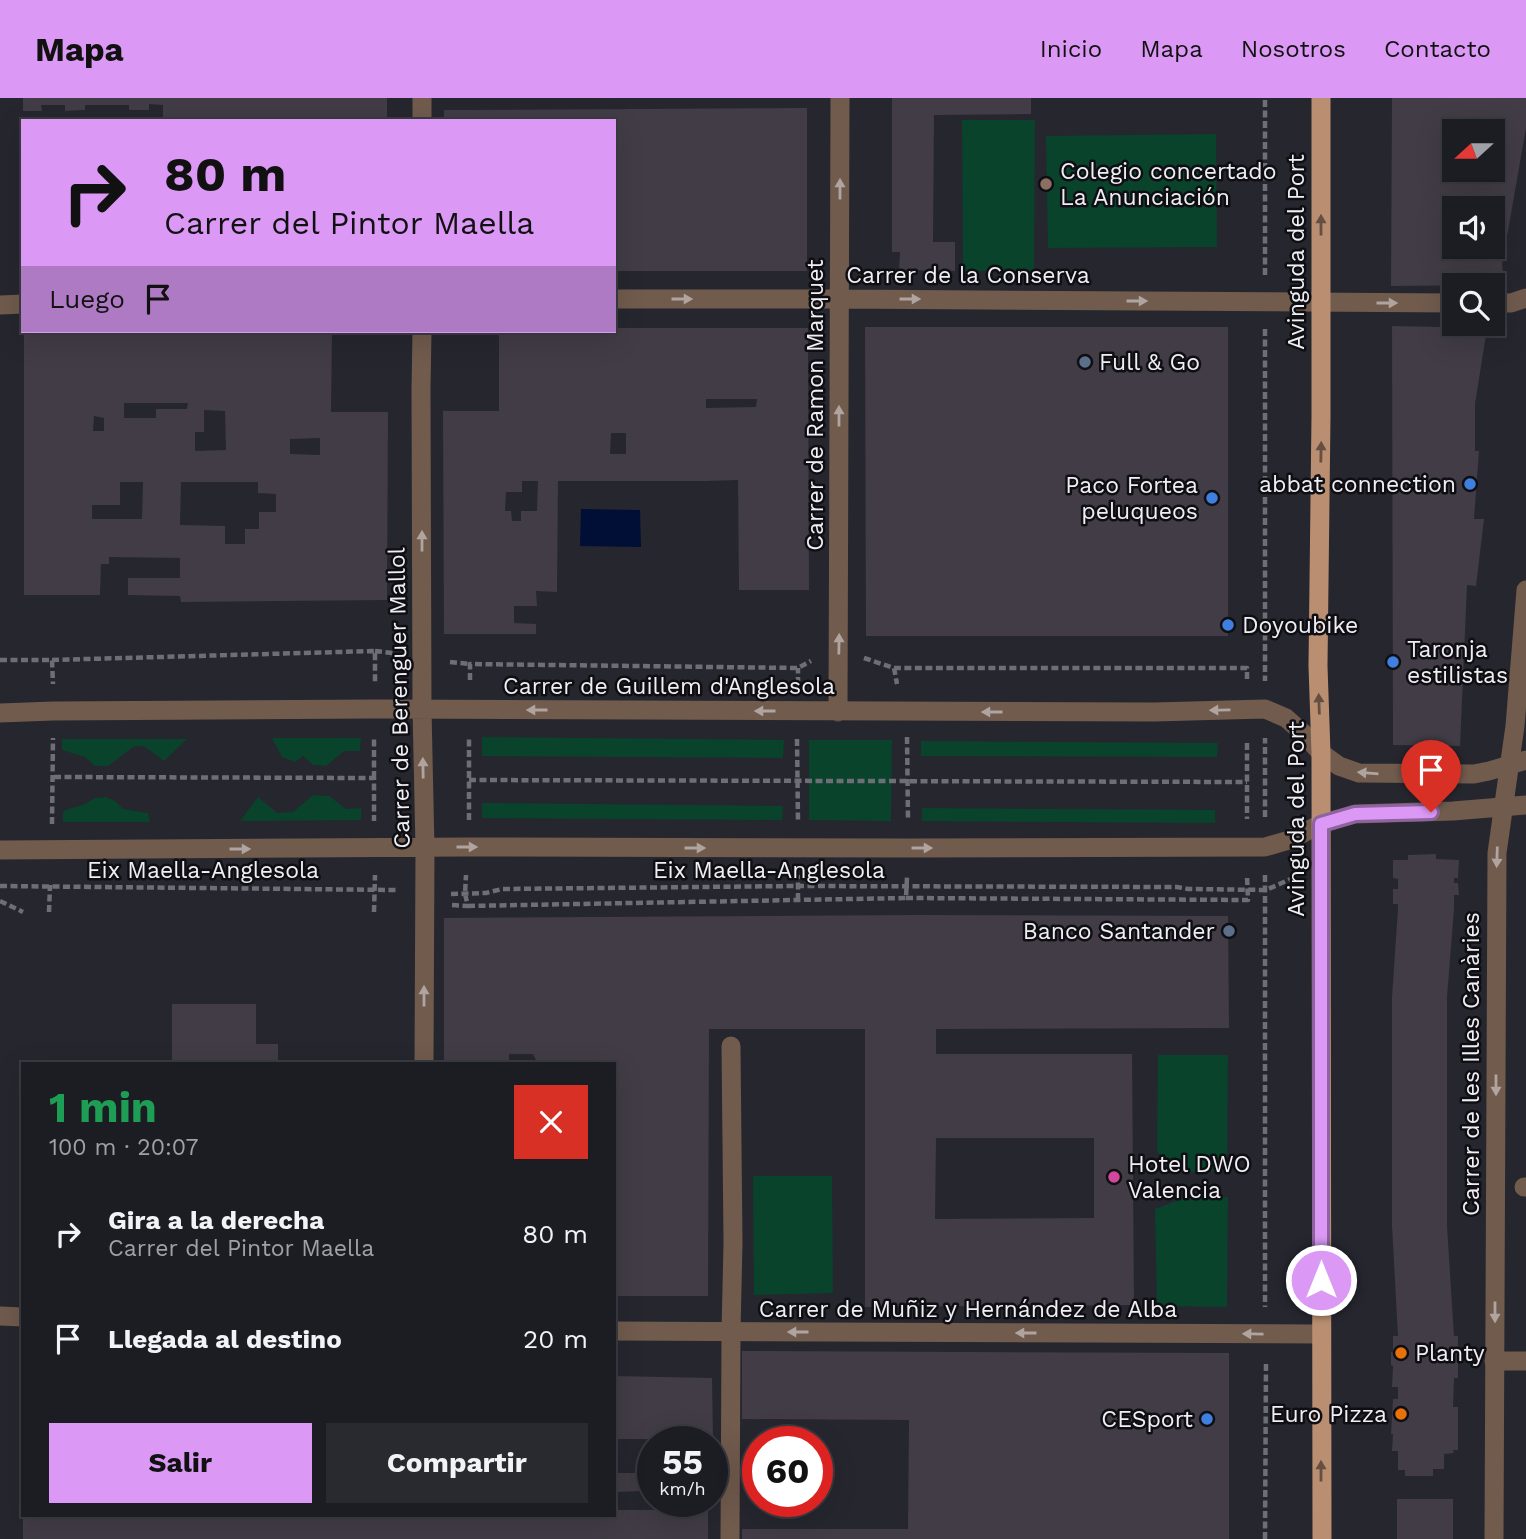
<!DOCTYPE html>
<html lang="es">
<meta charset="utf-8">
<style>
:root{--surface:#1c1c23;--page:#292930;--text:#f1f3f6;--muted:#a0a1a6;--line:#3a3a41;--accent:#db99f5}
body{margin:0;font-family:"Work Sans",sans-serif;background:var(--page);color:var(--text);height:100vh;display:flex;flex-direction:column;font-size:26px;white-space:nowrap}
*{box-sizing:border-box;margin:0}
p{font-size:23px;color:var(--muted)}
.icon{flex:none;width:38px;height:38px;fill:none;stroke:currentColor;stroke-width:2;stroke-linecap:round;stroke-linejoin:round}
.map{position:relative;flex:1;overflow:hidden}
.side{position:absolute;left:21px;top:964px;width:595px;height:455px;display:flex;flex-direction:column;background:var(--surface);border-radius:0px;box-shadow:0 7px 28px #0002,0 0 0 2px var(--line)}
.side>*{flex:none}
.guide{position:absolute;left:21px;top:21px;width:595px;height:214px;border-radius:0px;box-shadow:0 7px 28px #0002,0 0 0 2px var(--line);background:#db99f5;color:#111;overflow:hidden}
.needle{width:46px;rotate:249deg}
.buttons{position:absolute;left:1442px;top:21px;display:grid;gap:14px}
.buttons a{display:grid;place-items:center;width:63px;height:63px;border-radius:0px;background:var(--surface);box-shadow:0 7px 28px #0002,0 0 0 2px var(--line);font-size:35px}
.speed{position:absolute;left:637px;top:1328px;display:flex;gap:14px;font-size:35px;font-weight:700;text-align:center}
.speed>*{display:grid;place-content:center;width:91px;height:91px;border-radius:50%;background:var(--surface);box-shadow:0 7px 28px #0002,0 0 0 2px var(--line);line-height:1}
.speed small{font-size:18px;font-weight:400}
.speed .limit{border:10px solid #d22;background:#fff;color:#111}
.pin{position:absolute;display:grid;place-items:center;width:60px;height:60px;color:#fff;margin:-72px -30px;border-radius:50% 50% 50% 0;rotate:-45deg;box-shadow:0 0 7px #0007}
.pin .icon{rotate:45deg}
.me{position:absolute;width:77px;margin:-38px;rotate:0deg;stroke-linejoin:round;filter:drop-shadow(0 0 5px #0008)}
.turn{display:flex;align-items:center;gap:24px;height:147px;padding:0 28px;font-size:32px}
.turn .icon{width:91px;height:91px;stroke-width:2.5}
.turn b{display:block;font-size:49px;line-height:60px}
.then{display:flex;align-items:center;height:66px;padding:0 28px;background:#0003;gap:14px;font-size:26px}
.round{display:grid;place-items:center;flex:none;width:74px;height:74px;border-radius:0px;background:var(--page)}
.summary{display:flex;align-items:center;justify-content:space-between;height:119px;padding:0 28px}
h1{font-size:42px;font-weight:700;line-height:52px;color:#1e9e55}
.action{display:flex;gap:14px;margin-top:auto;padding:14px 28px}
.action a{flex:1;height:80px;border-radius:0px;background:var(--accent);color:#111;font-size:28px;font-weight:700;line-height:80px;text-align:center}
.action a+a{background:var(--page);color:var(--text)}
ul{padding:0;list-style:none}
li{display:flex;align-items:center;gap:21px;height:105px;padding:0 28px}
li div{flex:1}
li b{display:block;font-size:26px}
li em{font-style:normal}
header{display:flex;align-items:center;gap:42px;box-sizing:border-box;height:98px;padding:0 35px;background:var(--accent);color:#111}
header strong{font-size:33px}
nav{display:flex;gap:38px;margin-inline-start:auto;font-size:24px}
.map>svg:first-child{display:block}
.green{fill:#09432b}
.water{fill:#010e35}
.building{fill:#413c45;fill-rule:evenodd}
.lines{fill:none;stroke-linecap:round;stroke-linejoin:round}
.path{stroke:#6e6e76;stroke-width:4.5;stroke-dasharray:7 3.5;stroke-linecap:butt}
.pedestrian{stroke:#705b4d;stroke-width:19}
.minor{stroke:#705b4d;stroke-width:19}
.tertiary{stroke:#705b4d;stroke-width:19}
.primary{stroke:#ba8f71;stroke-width:19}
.oneway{fill:#afa4a0}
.oneway2{fill:#644f42}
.route-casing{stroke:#8e639f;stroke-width:18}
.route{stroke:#db99f5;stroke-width:12}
.education-dot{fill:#8d6e63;stroke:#0f0f13;stroke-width:2.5}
.service-dot{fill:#5c6f8a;stroke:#0f0f13;stroke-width:2.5}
.shop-dot{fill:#3f7fe0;stroke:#0f0f13;stroke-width:2.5}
.hotel-dot{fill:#d1479c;stroke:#0f0f13;stroke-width:2.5}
.food-dot{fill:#e8710a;stroke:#0f0f13;stroke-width:2.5}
.labels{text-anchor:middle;stroke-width:5;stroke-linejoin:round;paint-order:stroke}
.poi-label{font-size:23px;fill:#eeeef4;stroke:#0f0f13;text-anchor:start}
.street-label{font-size:23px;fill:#eeeef4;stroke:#0f0f13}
</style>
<header>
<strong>Mapa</strong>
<nav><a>Inicio</a><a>Mapa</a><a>Nosotros</a><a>Contacto</a></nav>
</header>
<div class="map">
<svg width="1526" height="1441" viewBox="0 0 1526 1441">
<rect width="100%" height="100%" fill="#26262f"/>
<path class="green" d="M962,22h73l-1,150 -71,1z
M1216,36l1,113 -169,1 -2,-112z
M482,639l302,3 -1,18 -301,-2z
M272,640h89l-1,13h-16l-18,15 -13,-1 -10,-9 -8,6 -13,-5z
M62,641h125l-23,22 -20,-15 -11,1 -25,19h-13l-10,-9 -23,-7z
M809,642h83l-1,81 -82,-1z
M921,643l297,2 -1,14 -296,-1z
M313,697l16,1 17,13 15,-1v12l-121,1 18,-24 19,16 16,-1z
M106,699l9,4 8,8 25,4 2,9h-87v-9l2,-3 18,-5 12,-7z
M482,705l301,3 -1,14 -300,-2z
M922,710l293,2v13l-293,-2z
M1158,957h70l-1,116 -42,1 -28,-20z
M753,1078h79l1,117 -79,2z
M1187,1099h41l-1,110 -70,-1 -2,-97z"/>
<path class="water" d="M581,411l59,1 1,37 -61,-1z"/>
<path class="building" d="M23,0h364v23l-96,-2v2h-128v-16l-14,-1v6h-20v-5h-44v5l-20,1v-6h-24l1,6h-19z
M892,0h139v16l-97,1 -1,127h22v29l-56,-1 1,-18h-8z
M1392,0h134v30l-24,137 3,20 -114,1zM1454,33h39v39h-39zM1454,110h39v39h-39z
M807,10v163h-193v-150h-170v-11z
M1392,228l95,2 -12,76v47h4l-5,68h10l-8,67 -9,-1 -7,161 -67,-1z
M865,229h363v309h-362z
M614,230h194l1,262h-70l-1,-110 -32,1h-148l-1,111 -21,-1 1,15h-23v17l22,1v10h-92l-1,-223h56v-80h115zM706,301h51l-1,8 -50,1zM611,335h15v21h-16zM522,383h16l-1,30h-16v10h-9l-1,-10h-6l1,-19h16z
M24,233h308l-1,81h57l-1,188 -206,2 -1,-6 -52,-1v-17h52v-20l-71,-1v7h-8l-1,31h-76zM124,305h64l-1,6h-31v9h-32zM204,312l21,1 1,39 -31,1v-19h9zM94,318l10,2v13h-11zM320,340v17l-30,-1v-15zM120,384h23l-1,37h-50v-14h28zM181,384h77v11l18,1v18h-17v17h-14v15h-20v-18l-45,-1z
M1436,756v5l23,1 -1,18h-4v5h4l1,12h-5v14l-7,88v229l7,110h4v42h-4l-1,29h5v43h-5l1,3 -10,1v15h-11v7h-28v-6h-7v-19h-6l1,-17h-2l2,-35h5v-12h-6l1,-21 -2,-1v-13h2v-16h5l-6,-110v-229l6,-88v-5h-5v-15h5v-10l-5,-1v-18h15v-5z
M913,817l315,1 1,112 -293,1v25h196l2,251 -269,2v-278h-156l-1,267h-94v-232h-76l-5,-10h-24v10h-65v-146zM936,1040h158v80l-159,1z
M172,906h84v40h22v20h-106z
M742,1253l487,2v186h-487v-10h166l1,-109 -167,-1z
M614,1278l98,2 1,61h-99z
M614,1375h26l1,18 -23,1v18h44v-8h46v37h-685v-23h591z
M1397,1401h56v40h-56z"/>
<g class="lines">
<path class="path" d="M1265,177v-177
M1265,231v352
M375,553l18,2
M864,560l30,10h353v13
M0,562h52l1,24
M52,562l323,-9v32
M450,564l20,2
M894,570l3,16
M470,582v-16l328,4 13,-7
M798,586v-16
M907,639l1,82
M797,641l1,82
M1247,645v76
M54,679l320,1v43
M374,680v-41
M469,682l778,2
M1265,719v-79
M469,722v-82
M52,726l1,-86
M1265,777v432
M0,788l397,4
M451,796l35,-1 16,-4 296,-3 379,1 11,2 78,1 27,-12
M906,800l342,2 -1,-24
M798,802v-25
M0,803l23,11
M452,807l16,1 -3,-12 1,-19
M468,808l438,-8 1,-21
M49,814l1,-27
M374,814l1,-37
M1265,1441l1,-178"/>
<path class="pedestrian" d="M1524,1089h2
M730,1441l1,-207 2,-89 -2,-197"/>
<path class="minor" d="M422,0v23
M614,201h225l615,4
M1493,205h18l15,-5
M0,207l23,-1
M422,233l-1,58 1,321 3,138 -1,216
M838,614l2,-614
M0,615l53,-2 322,-2 779,3 111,-3 21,9 17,15 18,20
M0,752l468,-3 440,1 357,-1 24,-7 32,-16
M0,1218l23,1
M614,1233l707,3
M1494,1263h32"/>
<path class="tertiary" d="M1321,655l18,13 20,7 115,1 15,-3 37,-11
M1321,726l34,-10 98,-3 73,-6
M1494,1441l3,-686 18,-127 11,-136"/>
<path class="primary" d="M1321,0v318l-3,250 3,87 1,786"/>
</g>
<defs><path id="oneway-solid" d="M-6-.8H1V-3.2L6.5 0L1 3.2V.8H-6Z" transform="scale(1.75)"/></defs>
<g class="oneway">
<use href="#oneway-solid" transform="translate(840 91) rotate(-90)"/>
<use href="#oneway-solid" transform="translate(682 201)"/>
<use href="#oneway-solid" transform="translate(910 201)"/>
<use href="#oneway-solid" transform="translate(1137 203)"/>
<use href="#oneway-solid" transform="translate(1387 205)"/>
<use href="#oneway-solid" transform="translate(839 318) rotate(-90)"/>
<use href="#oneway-solid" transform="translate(422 443) rotate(-90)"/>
<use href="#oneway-solid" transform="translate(839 546) rotate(-89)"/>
<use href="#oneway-solid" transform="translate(537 612) rotate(-180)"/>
<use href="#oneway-solid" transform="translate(1220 612) rotate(179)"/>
<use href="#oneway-solid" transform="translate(765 613) rotate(-180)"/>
<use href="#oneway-solid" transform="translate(992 614) rotate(180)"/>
<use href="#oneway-solid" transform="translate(423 670) rotate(-91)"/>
<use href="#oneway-solid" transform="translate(1368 675) rotate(-175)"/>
<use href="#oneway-solid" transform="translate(467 749)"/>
<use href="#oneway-solid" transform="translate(695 750)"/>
<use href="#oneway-solid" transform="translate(922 750)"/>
<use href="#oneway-solid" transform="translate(240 751)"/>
<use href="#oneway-solid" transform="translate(1497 759) rotate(92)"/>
<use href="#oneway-solid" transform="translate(424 898) rotate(-90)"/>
<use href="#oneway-solid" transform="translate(1496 987) rotate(90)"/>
<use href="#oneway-solid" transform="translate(1495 1214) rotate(90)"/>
<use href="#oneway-solid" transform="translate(798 1234) rotate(-180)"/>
<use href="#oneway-solid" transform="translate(1026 1235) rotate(-180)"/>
<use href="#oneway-solid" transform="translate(1253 1236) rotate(-179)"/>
</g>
<g class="oneway2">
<use href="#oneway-solid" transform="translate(1321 127) rotate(-90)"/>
<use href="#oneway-solid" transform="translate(1321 354) rotate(-89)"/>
<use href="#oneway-solid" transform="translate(1319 606) rotate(-92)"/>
<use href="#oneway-solid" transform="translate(1321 1373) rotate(-90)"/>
</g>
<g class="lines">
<g class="route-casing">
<path id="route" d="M1321,1182v-456l34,-10 76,-2"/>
</g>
<use href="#route" class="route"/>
</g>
<circle class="education-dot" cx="1046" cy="86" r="7"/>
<g class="service-dot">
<circle cx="1085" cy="264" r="7"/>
<circle cx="1229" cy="833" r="7"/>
</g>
<g class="shop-dot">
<circle cx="1470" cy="386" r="7"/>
<circle cx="1212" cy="400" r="7"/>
<circle cx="1228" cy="527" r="7"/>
<circle cx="1393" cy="564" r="7"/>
<circle cx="1207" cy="1321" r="7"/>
</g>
<circle class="hotel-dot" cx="1114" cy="1079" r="7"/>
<g class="food-dot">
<circle cx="1401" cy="1255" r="7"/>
<circle cx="1401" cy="1316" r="7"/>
</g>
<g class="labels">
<g class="poi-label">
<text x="1060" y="81">Colegio concertado<tspan x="1060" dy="26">La Anunciación</tspan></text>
<text x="1099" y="272">Full &amp; Go</text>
<text x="1456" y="394" text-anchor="end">abbat connection</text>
<text x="1198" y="395" text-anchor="end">Paco Fortea<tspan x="1198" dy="26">peluqueos</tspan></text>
<text x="1242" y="535">Doyoubike</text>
<text x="1407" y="559">Taronja<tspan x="1407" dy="26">estilistas</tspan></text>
<text x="1215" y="841" text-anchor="end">Banco Santander</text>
<text x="1128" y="1074">Hotel DWO<tspan x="1128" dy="26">Valencia</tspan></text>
<text x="1415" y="1263">Planty</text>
<text x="1387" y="1324" text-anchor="end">Euro Pizza</text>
<text x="1193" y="1329" text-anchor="end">CESport</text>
</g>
<g class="street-label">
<text transform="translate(1296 154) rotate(-90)" y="8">Avinguda del Port</text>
<text x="968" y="185">Carrer de la Conserva</text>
<text transform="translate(815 307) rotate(-90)" y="8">Carrer de Ramon Marquet</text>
<text x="669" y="596">Carrer de Guillem d'Anglesola</text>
<text transform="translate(399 600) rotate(-91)" y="8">Carrer de Berenguer Mallol</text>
<text transform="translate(1296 721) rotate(-90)" y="8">Avinguda del Port</text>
<text x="203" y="780">Eix Maella-Anglesola</text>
<text x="769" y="780">Eix Maella-Anglesola</text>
<text transform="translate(1471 966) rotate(-90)" y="8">Carrer de les Illes Canàries</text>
<text x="968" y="1219">Carrer de Muñiz y Hernández de Alba</text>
</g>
</g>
</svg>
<div class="buttons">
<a><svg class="needle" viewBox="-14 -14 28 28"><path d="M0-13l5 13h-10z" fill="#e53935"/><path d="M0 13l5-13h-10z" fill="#a0a1a6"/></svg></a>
<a><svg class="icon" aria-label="sound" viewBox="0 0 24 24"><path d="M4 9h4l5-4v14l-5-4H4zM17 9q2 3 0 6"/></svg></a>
<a><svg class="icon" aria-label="search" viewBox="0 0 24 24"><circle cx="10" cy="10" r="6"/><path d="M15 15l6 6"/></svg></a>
</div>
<div class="speed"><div>55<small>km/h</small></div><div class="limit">60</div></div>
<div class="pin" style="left:1431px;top:714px;background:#d93025"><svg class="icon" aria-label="arrive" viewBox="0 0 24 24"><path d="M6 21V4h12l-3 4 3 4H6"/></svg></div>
<svg class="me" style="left:1321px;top:1182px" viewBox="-20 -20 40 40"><circle r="17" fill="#db99f5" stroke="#fff" stroke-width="3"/><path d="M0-11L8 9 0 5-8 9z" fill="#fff"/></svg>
<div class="guide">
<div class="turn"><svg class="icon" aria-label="right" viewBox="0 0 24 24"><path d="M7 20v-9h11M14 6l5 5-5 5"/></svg><div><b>80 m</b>Carrer del Pintor Maella</div></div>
<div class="then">Luego<svg class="icon" aria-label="arrive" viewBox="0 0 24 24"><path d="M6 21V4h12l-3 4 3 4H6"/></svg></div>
</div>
<section class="side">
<div class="summary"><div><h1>1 min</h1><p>100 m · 20:07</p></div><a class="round" style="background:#d93025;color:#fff"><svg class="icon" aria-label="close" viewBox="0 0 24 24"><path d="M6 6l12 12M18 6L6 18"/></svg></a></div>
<ul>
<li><svg class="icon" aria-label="right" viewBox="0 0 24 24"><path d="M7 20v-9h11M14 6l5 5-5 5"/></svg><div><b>Gira a la derecha</b><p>Carrer del Pintor Maella</p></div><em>80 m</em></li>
<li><svg class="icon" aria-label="arrive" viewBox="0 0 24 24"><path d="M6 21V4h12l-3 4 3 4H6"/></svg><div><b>Llegada al destino</b></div><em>20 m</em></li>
</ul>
<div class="action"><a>Salir</a><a>Compartir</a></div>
</section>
</div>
